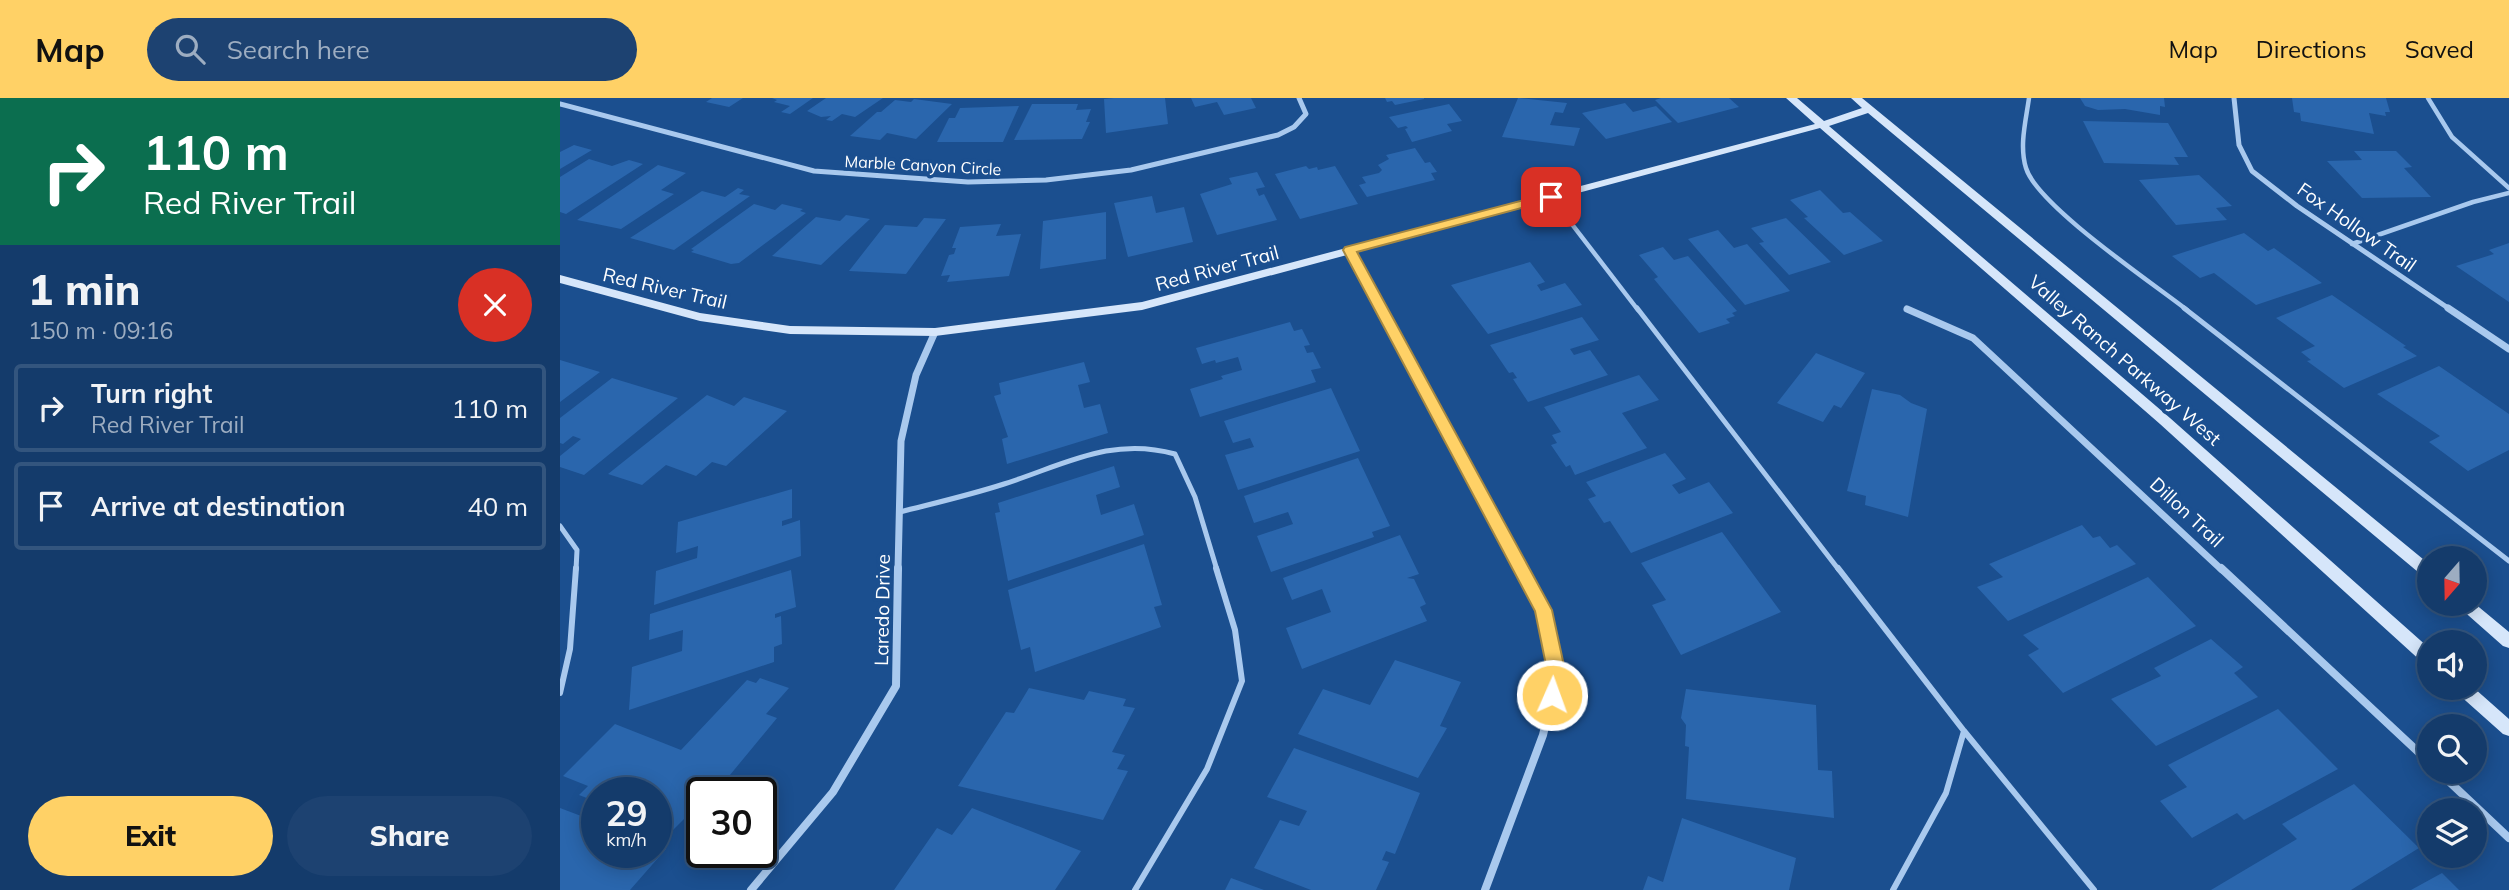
<!DOCTYPE html>
<meta charset="utf-8">
<style>
:root{--surface:#143b6b;--page:#1d4271;--text:#f1f3f6;--muted:#9dadc1;--line:#33557e;--accent:#ffd166}
body{margin:0;font-family:Mulish,sans-serif;background:var(--page);color:var(--text);height:100vh;display:flex;flex-direction:column;font-size:26px;white-space:nowrap}
*{box-sizing:border-box;margin:0}
p{font-size:23px;color:var(--muted)}
.icon{flex:none;width:38px;height:38px;fill:none;stroke:currentColor;stroke-width:2;stroke-linecap:round;stroke-linejoin:round}
.map{position:relative;flex:1;overflow:hidden}
.side{display:flex;flex-direction:column;background:var(--surface);width:560px}
.side>*{flex:none}
.top-card{background:#0b6e4f;color:#fff;overflow:hidden}
.needle{width:46px;rotate:200deg}
.tools{position:absolute;left:1857px;top:448px;display:grid;gap:14px}
.tools a{display:grid;place-items:center;width:70px;height:70px;border-radius:50%;background:var(--surface);box-shadow:0 4px 18px #0003,0 0 0 2px var(--line);font-size:35px}
.speed{position:absolute;left:21px;top:679px;display:flex;gap:14px;font-size:35px;font-weight:700;text-align:center}
.speed>*{display:grid;place-content:center;width:91px;height:91px;border-radius:50%;background:var(--surface);box-shadow:0 4px 18px #0003,0 0 0 2px var(--line);line-height:1}
.speed small{font-size:18px;font-weight:400}
.speed .limit{border:4px solid #111;border-radius:10px;background:#fff;color:#111}
.pin{position:absolute;display:grid;place-items:center;width:60px;height:60px;color:#fff;margin:-30px;border-radius:14px;box-shadow:0 4px 10px #0006}
.me{position:absolute;width:77px;margin:-38px;rotate:2deg;stroke-linejoin:round;filter:drop-shadow(0 0 5px #0008)}
.turn{display:flex;align-items:center;gap:24px;height:147px;padding:0 28px;font-size:32px}
.turn .icon{width:91px;height:91px;stroke-width:2.5}
.turn b{display:block;font-size:49px;line-height:60px}
.round{display:grid;place-items:center;flex:none;width:74px;height:74px;border-radius:37px;background:var(--page)}
.overview{display:flex;align-items:center;justify-content:space-between;height:119px;padding:0 28px}
h1{font-size:42px;font-weight:800;line-height:52px}
.primary-button{display:flex;gap:14px;margin-top:auto;padding:14px 28px}
.primary-button a{flex:1;height:80px;border-radius:42px;background:var(--accent);color:#111;font-size:28px;font-weight:800;line-height:80px;text-align:center}
.primary-button a+a{background:var(--page);color:var(--text)}
ul{padding:0;list-style:none}
li{display:flex;align-items:center;gap:21px;height:88px;margin:0 14px 10px;padding:0 14px;border:4px solid var(--line);border-radius:7px}
li div{flex:1}
li b{display:block;font-size:26px}
li em{font-style:normal}
header{display:flex;align-items:center;gap:42px;box-sizing:border-box;height:98px;padding:0 35px;background:var(--accent);color:#111}
header strong{font-size:33px}
nav{display:flex;gap:38px;margin-inline-start:auto;font-size:24px}
.search{width:490px;height:63px;background:var(--page);display:flex;align-items:center;gap:18px;box-sizing:border-box;padding:0 24px;border-radius:38px;color:var(--muted);font-size:26px}
main{display:flex;flex:1;min-height:0}
.map>svg:first-child{display:block}
.building{fill:#2a66ad}
.lines{fill:none;stroke-linecap:round;stroke-linejoin:round}
.lane-far2{stroke:#a9c9ee;stroke-width:4.5}
.lane-far1{stroke:#a9c9ee;stroke-width:5}
.lane{stroke:#a9c9ee;stroke-width:6}
.street-far2{stroke:#a9c9ee;stroke-width:5}
.street-far1{stroke:#a9c9ee;stroke-width:7}
.street{stroke:#a9c9ee;stroke-width:8}
.secondary{fill:#d6e6fa;fill-rule:evenodd}
.route{fill:#ffd166;stroke:#a68842;stroke-width:2}
.labels{text-anchor:middle;stroke-width:7;stroke-linejoin:round;paint-order:stroke}
.far-street-label{font-size:16px;fill:#fff;stroke:#1b4f8f}
.street-label{font-size:19px;fill:#fff;stroke:#1b4f8f}
</style>
<header>
<strong>Map</strong>
<div class="search"><svg class="icon" aria-label="search" viewBox="0 0 24 24"><circle cx="10" cy="10" r="6"/><path d="M15 15l6 6"/></svg>Search here</div>
<nav><a>Map</a><a>Directions</a><a>Saved</a></nav>
</header>
<main>
<section class="side">
<div class="top-card">
<div class="turn"><svg class="icon" aria-label="right" viewBox="0 0 24 24"><path d="M7 20v-9h11M14 6l5 5-5 5"/></svg><div><b>110 m</b>Red River Trail</div></div>
</div>
<div class="overview"><div><h1>1 min</h1><p>150 m · 09:16</p></div><a class="round" style="background:#d93025;color:#fff"><svg class="icon" aria-label="close" viewBox="0 0 24 24"><path d="M6 6l12 12M18 6L6 18"/></svg></a></div>
<ul>
<li><svg class="icon" aria-label="right" viewBox="0 0 24 24"><path d="M7 20v-9h11M14 6l5 5-5 5"/></svg><div><b>Turn right</b><p>Red River Trail</p></div><em>110 m</em></li>
<li><svg class="icon" aria-label="arrive" viewBox="0 0 24 24"><path d="M6 21V4h12l-3 4 3 4H6"/></svg><div><b>Arrive at destination</b></div><em>40 m</em></li>
</ul>
<div class="primary-button"><a>Exit</a><a>Share</a></div>
</section>
<div class="map">
<svg width="1949" height="792" viewBox="0 0 1949 792">
<rect width="100%" height="100%" fill="#1b4f8f"/>
<path class="building" d="M152,0h31l-14,9 -23,-5z
M212,0h41l-23,16 -9,-2 9,-6 -16,-4 3,-2z
M266,0h57l-28,19 -13,-3 -10,7 -6,-1 5,-4 -10,1 -14,-6z
M554,0h51l3,26 -62,9 -2,-34z
M631,0h60l5,10 -32,7 -7,-13 -22,5z
M825,0h39v1l-29,6 -3,-4 -5,1z
M958,0l49,5 -4,10 -8,-1 -5,13 30,3 -6,18 -72,-9z
M1101,0h68l10,9 -61,16 -23,-23z
M1520,0h84l1,9 -5,-1v9l-35,-6 -27,1 -13,-4z
M1732,0h94l4,14h-5l1,4 -17,-3 5,21 -73,-13 -1,-8 -6,-1z
M354,1l38,5 -36,35 -29,-6 -7,7 -30,-4 27,-24h4l14,-12 16,2z
M1065,5l8,9 23,-6 16,16 -66,17 -24,-26z
M472,6h46l-2,6 15,-1 -5,13h4l-8,17 -68,1z
M889,6l13,17 -15,3 5,7 -40,11 -7,-13 3,-1 -2,-2 -8,2 -9,-11z
M459,8l-16,36h-66l12,-24h6l5,-10z
M1523,23l85,2 20,34h-14l5,8 -75,-2z
M14,47l18,5 -32,19v-17z
M855,50l10,15 5,-1 7,10 -6,1 4,7 -68,17 -8,-12 7,-2 -4,-6 17,-4 3,-3 -4,-5 11,-6 -3,-4z
M1794,53h42l16,16 -8,1 27,29 -69,1 -35,-37 35,-1z
M29,61l23,7 17,-6 14,4 -77,50 -6,-2v-35z
M98,67l28,8 -25,17 13,4 -53,35 -44,-9z
M746,68l3,3 8,-2 1,3 17,-4 23,38 -58,15 -25,-45z
M697,74l8,15 -9,2 3,7 5,-2 13,26 -60,15 -17,-41 32,-10 -3,-6z
M1639,77l33,31 -16,2 11,12 -51,5 -37,-45z
M178,90l6,2 -5,4 11,2 -76,54 -44,-12 72,-47 23,6z
M1260,92l23,23 7,-1 33,29 -39,14 -40,-37 4,-1 -18,-17z
M592,98l4,17 28,-6 9,35 -65,15 -14,-54z
M194,106l21,6 7,-6 21,5 -3,2 6,2 -67,50 -8,1 -40,-12 3,-2 -3,-1z
M546,114v47l-66,10 3,-48z
M286,117l24,4 -49,46 -49,-9 44,-39 24,4z
M364,120l22,1 -40,55 -57,-3 36,-46 32,2z
M1226,120l45,44 -42,13 -30,-32 5,-1 -13,-14z
M441,126l-5,12 25,-2 -12,42 -62,6 3,-7 -9,1 8,-21 5,-1 2,-6h-4l8,-21z
M1158,132l16,18 13,-4 43,47 -45,14 -57,-66z
M1684,135l24,18 6,-3 48,35 -66,22 -42,-32 -14,5 -28,-22z
M1949,145v59l-53,-36 38,-12 -5,-4z
M1103,149l11,13 14,-4 49,55 -5,2 3,3 -9,3 4,4 -31,10 -45,-54 4,-2 -19,-22z
M970,164l15,20 -8,3 4,6 24,-8 17,22 -94,29 -37,-49z
M1772,197l74,51 -3,1 14,9 -73,32 -37,-27 4,-1 -10,-8 14,-6 -39,-28z
M1022,219l17,23 -29,9 4,6 16,-5 18,25 -80,27 -15,-23 4,-1 -4,-6 -4,1 -19,-28z
M730,224l4,9 8,-2 8,16 -6,1 3,7 6,-1 8,16 -10,2 5,12 -116,35 -10,-28 33,-10 -2,-3 21,-6 -4,-13 -22,6 -1,-3 -13,4 -6,-16z
M1256,255l49,20 -24,35 -7,-3 -11,17 -46,-19z
M0,262l40,12 -40,30z
M524,264l6,20 -12,3 6,23 16,-4 8,29 -101,31 -5,-25 6,-2 -14,-41 7,-2 -2,-11z
M1879,268l70,48v36l-41,21 -39,-29 11,-6 -63,-42z
M1079,277l20,25 -37,13 25,35 -72,27 -5,-10 -4,2 -15,-22 6,-2 -5,-8 9,-3 -17,-25z
M52,280l66,20 -94,77 -24,-8v-11l21,-17 -8,-3 -10,8 -3,-1v-25z
M771,290l29,63 -122,39 -13,-35 29,-8 -4,-9 -17,5 -9,-22z
M1312,291l28,6 11,8 16,6 -19,108 -43,-12 1,-9 -19,-5z
M147,297l27,11 10,-9 43,14 -61,55 -14,-4 -16,14 -30,-11 -24,20 -34,-11z
M1105,355l21,26 -14,6 7,9 30,-12 24,31 -102,40 -21,-32 -6,2 -16,-24 8,-3 -10,-14z
M798,360l32,68 -18,6 2,5 -103,35 -14,-36 36,-12 -5,-12 -34,11 -10,-27z
M554,368l6,21 -24,8 5,20 33,-11 10,31 -136,46 -13,-68 5,-1 -2,-9z
M232,391v29l-10,3v5l18,-6 1,36 -147,49 2,-34 41,-13 1,-12 -22,7 2,-31z
M1522,427l11,13 7,-2 10,12 7,-3 19,19 -128,57 -31,-34 26,-10 -14,-13z
M1162,434l59,80 -100,43 -29,-50 14,-5 -25,-37z
M840,437l19,39 -12,4 7,1 12,25 -6,3 7,14 -125,48 -16,-41 45,-16 -9,-23 -30,11 -9,-22z
M584,446l18,61 -8,2 7,20 -126,45 -5,-25 -9,3 -13,-60z
M231,472l5,37 -21,7v4l6,-2 1,28 -8,3v15l-145,48 3,-43 50,-16 1,-21 -34,10 1,-26z
M1588,479l48,49 -133,67 -35,-38 11,-6 -16,-14z
M1651,541l32,28 -9,6 24,24 -102,49 -45,-47 50,-23 -7,-8z
M835,562l66,22 -21,44 7,2 -29,50 -120,-44 25,-45 47,16z
M200,580l29,10 -23,26 11,4 -52,63 -11,-5 -12,13 9,4h-9v8l-31,31 -15,-6v-33h-59v9l-18,-7 9,-9 -25,-10 52,-52 66,26 66,-70 9,3z
M469,590l55,12 5,-9 37,8 -3,7 12,2 -23,44 13,3 -8,14 11,2 -25,49 -145,-34 48,-74 8,1z
M1126,591l130,16 2,65 14,1 2,47 -148,-19 3,-52 -4,-1 1,-21 -5,-7z
M1718,611l60,60 -94,51 -7,-7 -45,25 -32,-37 27,-14 -19,-22z
M734,650l126,45 -25,61 -9,-3 -4,9 7,2 -13,28h-65l-57,-22 26,-48 19,6 8,-15 -40,-14z
M1794,686l65,64 -68,42h-140l86,-51 -15,-15z
M0,710l37,14v30h59v-7l10,4 -36,41h-70z
M412,710l109,43 -26,39h-161l43,-62 15,7z
M1122,720l114,40 -7,32h-146l5,-14 15,6z
M1882,775l17,17h-48z
M671,780l33,12h-39z"/>
<g class="lines">
<path class="lane-far2" d="M1469,0c-3,22 -10,48 -3,70 11,37 125,114 161,142
M1868,0l24,39 57,51
M991,99l87,113
M1792,146l121,-42 36,-9"/>
<path class="lane-far1" d="M1077,210l202,262
M1624,210l325,253
M340,414c35,-9 70,-17 104,-28 60,-19 107,-48 171,-30l20,43 22,73
M0,428l17,24 -1,20"/>
<path class="lane" d="M1278,470l126,163 130,159
M0,595l10,-44 6,-81
M575,792l72,-121 35,-88 -7,-51 -19,-62
M1333,792l53,-97 18,-62"/>
<path class="street-far2" d="M1674,0l5,47 13,26 45,35 154,104
M0,6l254,67 154,11 78,-2 85,-10 147,-35 16,-8 12,-13 -7,-16
M790,152l32,60"/>
<path class="street-far1" d="M821,210l141,262
M1888,210l61,41
M1347,211l66,29 249,232
M338,472l3,-129 15,-66 19,-43"/>
<path class="street" d="M1661,470l208,194
M1879,674l70,66
M191,792l82,-98 63,-106 2,-118
M925,792l58,-155 14,-60 -14,-65 -22,-42"/>
<path class="secondary" d="M1226,0h11l27,23 38,-13 -11,-10h11l567,466v15l-5,-2 -556,-464 -39,13 341,292 259,230v17l-6,-2 -263,-239 -340,-296 -678,182 -207,26 -145,-2 -90,-13 -140,-38v-8l140,38 90,13 145,2 207,-26 673,-178z
M1914,505l35,29v16l-6,-2 -43,-38 -3,-4z
M1895,590h19l35,31v17l-6,-2 -46,-41z"/>
</g>
<path class="route" d="M991,95l6,4 -2,2 -198,53 195,358 14,65 -7,26 -7,2 -6,-2 -3,-6 5,-20 -13,-64 -192,-361 2,-3z"/>
<g class="labels">
<g class="far-street-label">
<text transform="translate(363 67) rotate(3)" y="6">Marble Canyon Circle</text>
</g>
<g class="street-label">
<text transform="translate(1797 129) rotate(35)" y="7">Fox Hollow Trail</text>
<text transform="translate(657 170) rotate(-15)" y="7">Red River Trail</text>
<text transform="translate(105 190) rotate(13)" y="7">Red River Trail</text>
<text transform="translate(1565 262) rotate(41)" y="7">Valley Ranch Parkway West</text>
<text transform="translate(1627 414) rotate(43)" y="7">Dillon Trail</text>
<text transform="translate(322 512) rotate(-89)" y="7">Laredo Drive</text>
</g>
</g>
</svg>
<div class="tools">
<a><svg class="needle" viewBox="-14 -14 28 28"><path d="M0-13l5 13h-10z" fill="#e53935"/><path d="M0 13l5-13h-10z" fill="#9dadc1"/></svg></a>
<a><svg class="icon" aria-label="sound" viewBox="0 0 24 24"><path d="M4 9h4l5-4v14l-5-4H4zM17 9q2 3 0 6"/></svg></a>
<a><svg class="icon" aria-label="search" viewBox="0 0 24 24"><circle cx="10" cy="10" r="6"/><path d="M15 15l6 6"/></svg></a>
<a><svg class="icon" aria-label="layers" viewBox="0 0 24 24"><path d="M12 4l9 5-9 5-9-5zM3 14l9 5 9-5"/></svg></a>
</div>
<div class="speed"><div>29<small>km/h</small></div><div class="limit">30</div></div>
<div class="pin" style="left:991px;top:99px;background:#d93025"><svg class="icon" aria-label="arrive" viewBox="0 0 24 24"><path d="M6 21V4h12l-3 4 3 4H6"/></svg></div>
<svg class="me" style="left:992px;top:597px" viewBox="-20 -20 40 40"><circle r="17" fill="#ffd166" stroke="#fff" stroke-width="3"/><path d="M0-11L8 9 0 5-8 9z" fill="#fff"/></svg>
</div>
</main>
